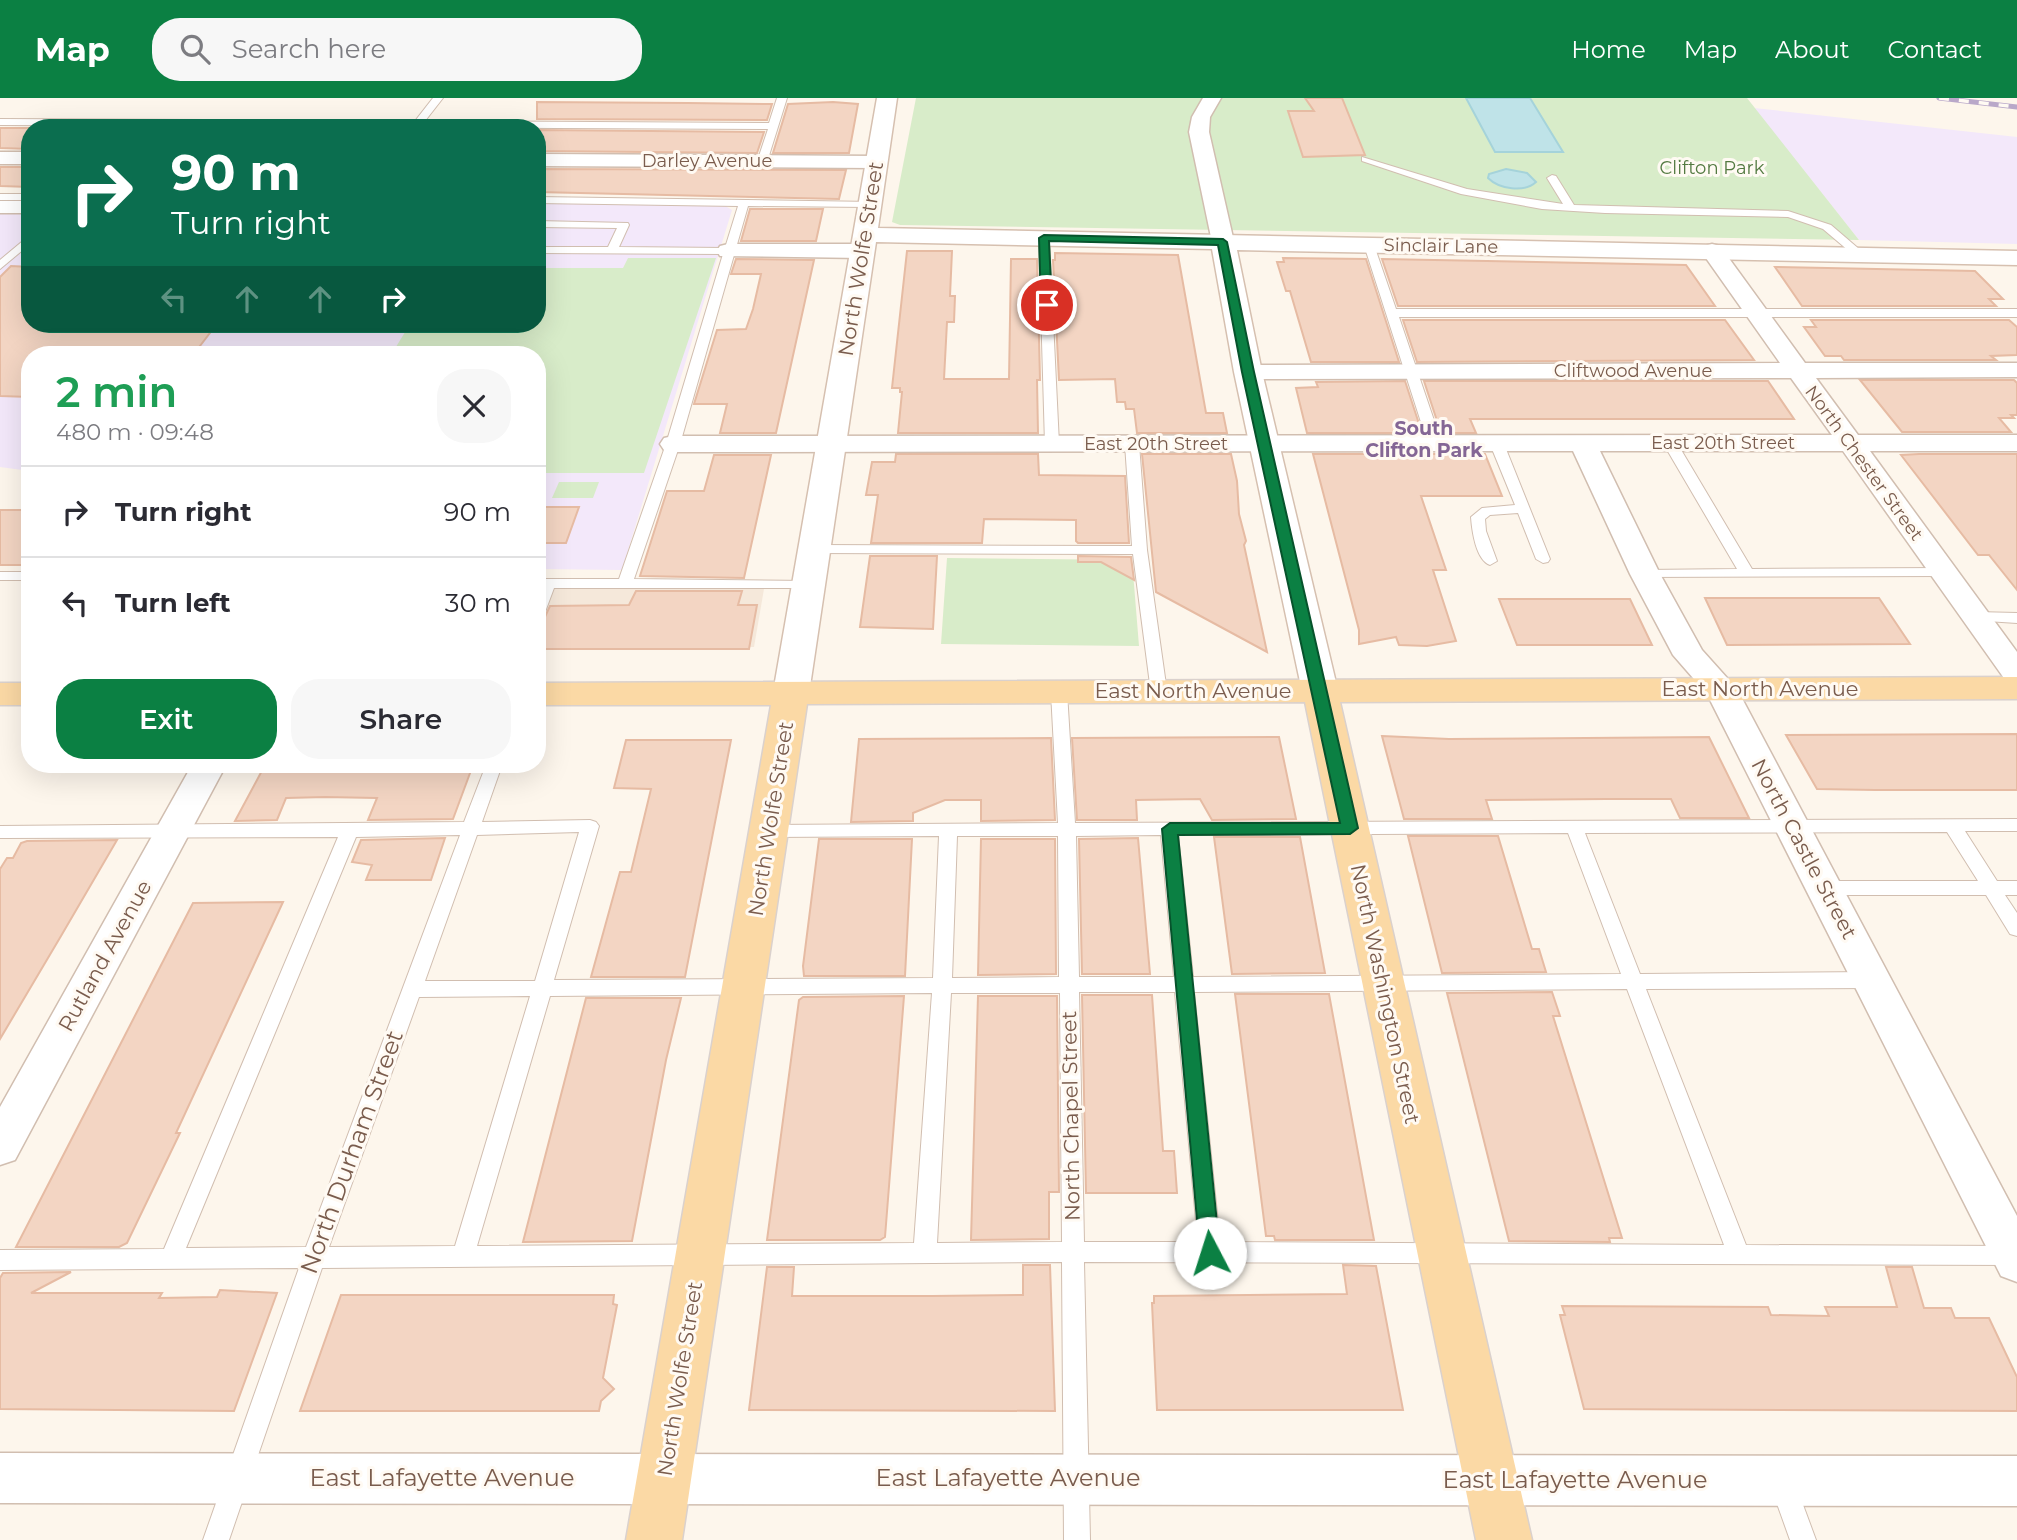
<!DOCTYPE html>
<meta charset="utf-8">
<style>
:root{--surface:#fff;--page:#f7f7f7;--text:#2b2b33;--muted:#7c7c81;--line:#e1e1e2;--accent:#0b8043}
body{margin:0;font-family:Montserrat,sans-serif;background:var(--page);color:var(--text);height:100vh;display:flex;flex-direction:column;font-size:26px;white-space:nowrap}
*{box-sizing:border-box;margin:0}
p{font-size:23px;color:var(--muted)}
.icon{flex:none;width:38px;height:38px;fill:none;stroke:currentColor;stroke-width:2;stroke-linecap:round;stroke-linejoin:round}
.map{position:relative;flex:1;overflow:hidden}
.side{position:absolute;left:21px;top:248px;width:525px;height:427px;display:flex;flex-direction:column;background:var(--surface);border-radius:28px;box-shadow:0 7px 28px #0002}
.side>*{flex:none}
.top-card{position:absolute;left:21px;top:21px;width:525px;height:214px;border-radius:28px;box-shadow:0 7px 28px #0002;background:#0b6e4f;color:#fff;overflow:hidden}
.pin{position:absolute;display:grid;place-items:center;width:60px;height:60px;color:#fff;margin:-30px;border:4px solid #fff;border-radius:50%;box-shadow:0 2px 7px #0007}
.me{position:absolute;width:77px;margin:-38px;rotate:355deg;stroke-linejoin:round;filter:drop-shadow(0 0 5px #0008)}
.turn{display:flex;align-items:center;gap:24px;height:147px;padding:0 35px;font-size:32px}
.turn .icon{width:91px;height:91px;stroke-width:2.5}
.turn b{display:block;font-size:49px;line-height:60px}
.lanes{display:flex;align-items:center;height:66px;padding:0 35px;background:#0003;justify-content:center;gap:35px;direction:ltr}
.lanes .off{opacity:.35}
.round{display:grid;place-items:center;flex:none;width:74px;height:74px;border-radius:28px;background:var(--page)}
.summary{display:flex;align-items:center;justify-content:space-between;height:119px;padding:0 35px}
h1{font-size:42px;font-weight:600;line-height:52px;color:#1e9e55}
.action{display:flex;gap:14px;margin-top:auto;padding:14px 35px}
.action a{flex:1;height:80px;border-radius:28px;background:var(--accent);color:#fff;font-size:28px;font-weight:600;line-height:80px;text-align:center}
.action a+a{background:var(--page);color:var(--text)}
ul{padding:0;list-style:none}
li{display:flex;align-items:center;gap:21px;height:91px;padding:0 35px;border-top:2px solid var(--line)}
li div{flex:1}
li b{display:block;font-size:26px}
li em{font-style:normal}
header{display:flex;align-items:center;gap:42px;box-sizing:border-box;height:98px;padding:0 35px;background:var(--accent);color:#fff}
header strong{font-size:33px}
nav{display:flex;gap:38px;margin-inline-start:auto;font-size:24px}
.search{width:490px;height:63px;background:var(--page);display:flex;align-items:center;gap:18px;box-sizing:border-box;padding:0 24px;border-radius:28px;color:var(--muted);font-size:26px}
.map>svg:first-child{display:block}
.residential{fill:#f5e8da}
.education{fill:#f3e8fa}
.green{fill:#d8ecc9}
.water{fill:#bfe3e8;stroke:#a5d3da;stroke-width:2}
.building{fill:#f3d5c3;stroke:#e6bba3;stroke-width:2}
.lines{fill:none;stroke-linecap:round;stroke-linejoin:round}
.lane-casing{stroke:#d1beb0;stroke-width:2}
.street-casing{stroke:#d1beb0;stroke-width:3}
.secondary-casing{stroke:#d6c0b0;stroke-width:3}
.primary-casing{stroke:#dad1cd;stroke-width:3}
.lane{fill:#fff;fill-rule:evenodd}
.street{fill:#fff;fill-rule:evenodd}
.secondary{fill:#fff;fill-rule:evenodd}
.primary{fill:#fbd9a5;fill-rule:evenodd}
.rail-casing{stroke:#b9a8c9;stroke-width:5}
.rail{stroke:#fffaf3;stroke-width:3.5;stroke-dasharray:10;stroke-linecap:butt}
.route{fill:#0b8043;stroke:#07532c;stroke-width:2}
.labels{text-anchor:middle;stroke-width:6;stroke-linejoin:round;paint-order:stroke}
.far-street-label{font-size:18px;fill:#7a5c4d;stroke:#fffaf3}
.far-park-label{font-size:18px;fill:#537a41;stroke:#fffaf3}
.far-neighbourhood-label{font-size:19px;font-weight:bold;fill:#846695;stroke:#fffaf3}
.street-label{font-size:21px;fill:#7a5c4d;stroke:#fffaf3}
.near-street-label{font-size:24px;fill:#7a5c4d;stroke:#fffaf3}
</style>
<header>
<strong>Map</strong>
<div class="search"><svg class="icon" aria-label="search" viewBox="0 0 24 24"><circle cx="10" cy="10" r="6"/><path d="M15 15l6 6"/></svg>Search here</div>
<nav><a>Home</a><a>Map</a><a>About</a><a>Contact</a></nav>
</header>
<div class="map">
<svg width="2017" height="1442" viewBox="0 0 2017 1442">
<rect width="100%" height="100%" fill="#fdf6ec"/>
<path class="residential" d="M537,491h227l-10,58 -217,1z"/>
<path class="education" d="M1754,10l263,29v107l-158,-4z
M0,102h30v124h507v-121l185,1 10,6 -110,360 -85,-1v-214h-507v116l-30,-4z"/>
<path class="green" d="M916,0h831l112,142 -959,-15 -8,-3z
M628,160h88l-72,215h-107v-118h-146l19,-31h127v-56h86z
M559,384h40l-6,16h-41z
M947,460l185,2 7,86 -198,-2z"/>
<path class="water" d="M1466,0h64l33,54h-68z
M1506,71l21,4 9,9c-12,11 -37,7 -48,-4l1,-4z"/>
<path class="building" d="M1305,0h37l23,57 -62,2 -15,-46h26z
M537,4l151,1 84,1 -5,16 -230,-1z
M833,4l25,2 -9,49h-76l15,-49z
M0,30h30v21l-30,-1z
M537,32l227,2 -7,21 -220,-2z
M0,69h30v20l-30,-1z
M537,71l309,1 -7,29 -302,-7z
M750,111h73l-7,32h-75z
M907,153h45l-2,45h5l-1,26h-7l-3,57h65l2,-120h26l3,121h-3l1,53h-140l4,-41h-2v-4h-8z
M1055,155l123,2 28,158h17l4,20h-90l-3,-24h-8l-1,-7h-8l-2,-23 -56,1 -6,-120h2z
M1283,160l83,1 33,103h-88l-21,-71h-4l-9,-29h7z
M736,161l78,1 -38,173h-56l7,-29h-33l23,-74 29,-1 7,-20 8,-35h-30z
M1382,161l304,6 29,41h-317z
M11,168l19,1v57l186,1 -23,30h-163v42l-30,-1v-119z
M1775,169l200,4 28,28h-14l7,7h-194z
M1403,222h322l29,40 -337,2z
M1811,222h198l8,7v28l-26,1 5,4h-152l-3,-4h-16l-21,-29h12z
M1860,282h154l3,3v32h-6l3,3h-15l12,14h-109z
M1405,283l17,52h-115l-11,-45 22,-1 -2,-5z
M1424,283h344l26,38h-324l6,14h-35z
M896,356h142l1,21 86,1 4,67h-51l-2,-2v-21l-92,-1 -2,24h-111l7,-48h-12l6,-33h23z
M1142,356h89l6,27 2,33 7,27 -2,4 23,107 -111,-60z
M1313,356h172l17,42h-81l25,74h-13l23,71 -29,5 -28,-1 -3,-8 -37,7v-14z
M1919,356h98v136l-28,-35h-11l-77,-100z
M714,357h57l-27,123 -104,-2 27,-85h37z
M537,409h42l-13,36h-29z
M0,412h30v55h-30z
M870,458h67l-4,73 -73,-2z
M1078,458l53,1 3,23 -33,-18h-23z
M636,493h106l-4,14h19l-8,44h-212v-15l13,-28 79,-1z
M1705,500h174l31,46 -183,1z
M1499,501h131l22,46h-135z
M2017,636v56h-142l-58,-1 -31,-54z
M1382,638l67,3 260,-2 40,81h-69l-9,-19h-65l-120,1 6,19h-88z
M1279,639l17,82 -84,1 -12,-21 -64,1 1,20h-60l-5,-82z
M1051,640l4,82 -74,1v-21h-36l-32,13v8l-62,1 8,-83z
M626,642h105l-46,237h-94l29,-105h11l20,-83 -37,-1z
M265,667h208l-20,54 -85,1 9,-22 -52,-1 -39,1 -9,22 -42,1z
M1408,738h90l34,113h7l7,23 -104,1z
M1214,739h86l25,136 -93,1z
M445,740l-14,42h-65l6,-15 -20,-3 9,-22z
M1138,740l12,136h-68l-3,-135z
M819,741h93l-7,137h-101l-1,-10z
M981,741h74l1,135 -78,1z
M117,742l-56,96 -61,103v-170l7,-11h6l8,-15 6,-2z
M283,804l-107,231h4l-53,110 -8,4h-103l177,-344z
M1552,894l8,24h-7l69,222h-13l1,4 -101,-1 -62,-248z
M1235,896h94l45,246h-99l-1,-4h-8z
M1082,897h70l11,156h11l3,42h-91z
M904,898l-19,241 -5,3h-113l32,-240 4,-3z
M978,898h79l2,196h-10v47l-78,1z
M586,900h95l-15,62 -34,181 -109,1z
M1023,1167h27l5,146 -306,-1 18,-143h27l-2,29h140l91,-1z
M1343,1167l33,1 27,144h-246l-5,-107h2v-7l193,-2z
M1886,1169h26l12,41h27l4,10h34l28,59v34l-433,-2 -24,-94h5l-3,-9 206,1 3,8 58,1 -4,-9h72z
M71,1174l-40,21h131l-3,5 58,-1 3,-7 57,3 -43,118 -234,-2v-131l3,-5z
M341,1197h273l-1,9 4,1 -14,73 11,11 -13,12 -2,10h-299z"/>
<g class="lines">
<g class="lane-casing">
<path id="lane" d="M433,0h10l-18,23 344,2 8,-25h10l-20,64 -5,3 -5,-3 11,-33 -768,-4v-6l415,2z
M1362,59l105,32 96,15 -16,-26 5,-3 4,1 18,29 214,6 43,14 35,30 -10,2 -33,-28 -35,-12 -183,-4 -63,-4 -81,-15 -99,-33z
M0,96h30v6h-30z
M537,99l337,5v4l-4,1 -122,-1 -68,238 -46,135 174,2 7,4 -2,3h-259l-9,24 -8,5v-38h82l47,-135 57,-190 -186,-1v-6h71l9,-19 -80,-1v-6l91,2 1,2 -10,22 106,1 13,-42 -201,-3z
M30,137v9l-30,25v-9z
M1044,137l5,3 10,206 -7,4 -7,-4 -6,-206z
M1369,144l5,3 22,64h621v8h-618l43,127 -7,4 -7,-4 -64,-199z
M1670,341l7,4 75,126 191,-1 7,4 -7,4 -303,1 -2,-3 2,-3 5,-1 92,-1 -74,-126z
M1132,342l7,4 8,106 20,142 -2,4 -6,1 -8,-5 -18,-138 -319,-1 -7,-4 7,-4 318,1 -7,-102z
M1497,342l7,4 46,115 -2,3 -5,1 -7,-4 -18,-46 -28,2 -5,4 1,12 11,30 -7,4c-14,-5 -18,-34 -19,-48l11,-9 33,-3 -25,-61z
M0,474h30v8h-30z
M1976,514l41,1v10l-46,-3 -3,-3z
M1059,589l8,5 8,131 942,-4v12h-52l32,50h20v14h-12l12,18v23l-7,-2 -24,-39h-162l-6,-2 -3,-5 3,-5 6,-2h154l-31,-49 -362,1 55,141 232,-2 7,3 3,5 -3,5 -7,3 -226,1 100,256 269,1 2,19 -933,-3 6,278h-26l-2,-278 -740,6 -93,272h-26l96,-272 -299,2v-20l164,-1 174,-412 -338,1v-12l464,-4 22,-57h16l-20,57 108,-2 6,2 3,4 -45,154 379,-2 6,-142 -170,1 -6,-2 -3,-4 3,-4 6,-2 289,-2 -7,-131zM579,734l-44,149h-110l52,-146zM1568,735l53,141 -428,3 -15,-142zM460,737l-154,412 -120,1 170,-411zM1161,737l13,142h-95l-3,-141zM957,738h101l1,141 -107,1zM1627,891l97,256 -504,-3 -26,-250zM1079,894h96l23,250h-114zM932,895l-18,250 -437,3 73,-250zM951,895h109l2,249 -125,1zM530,898l-75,250 -126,1 90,-250z
M1783,1373l9,4 24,65h-26l-20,-56 4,-9z"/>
</g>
<g class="street-casing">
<path id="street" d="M1203,0h18l-11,19 -1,15 25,110 -3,5h-16l-3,-5 -23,-110 3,-15z
M0,54h30v12h-30z
M537,56l339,2 7,2 3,4 -3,4 -7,2 -339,-2z
M0,103h30v12h-30z
M728,146h134l8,2 3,5 -3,5 -8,2 -142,-2 -3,-5 3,-5z
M1712,146l8,2 85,117h212v14l-201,1 42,57h159v16h-147l147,201v32l-11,-3 -163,-230h-243l60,123 42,76 35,39 280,527v66l-16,-6 -294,-582 -34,-39 -43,-81 -57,-123 -900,1 -9,-2 -4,-6 4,-6 9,-2 1159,-1 -41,-57 -543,1 -9,-2 -3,-5 3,-5 9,-2 532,-2 -79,-112 3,-5z
M192,667h34l-211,395 -15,5v-58z
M0,1355l2017,3v50l-2017,-3z"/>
</g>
<g class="secondary-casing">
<path id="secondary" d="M877,0h20l-19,130 1139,23v14l-780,-15 25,122 76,319 -6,8 -12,3 -12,-3 -6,-8 -68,-319 -22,-123 -336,-7 -67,451 -6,8 -12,3 -12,-3 -6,-8z"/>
</g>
<g class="primary-casing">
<path id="primary" d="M2017,579v22l-677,3 192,838h-56l-171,-838 -498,2 -125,836h-56l145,-835h-234v-22z
M0,585h30v22h-30z"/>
</g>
<use href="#lane" class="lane"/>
<use href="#street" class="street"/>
<use href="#secondary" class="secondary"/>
<use href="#primary" class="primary"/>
<g class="rail-casing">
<path id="rail" d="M1939,0l78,9"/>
</g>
<use href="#rail" class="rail"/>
</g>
<path class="route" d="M1044,137l179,4 4,3 27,130 104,456 -8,6 -172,1 42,418 -3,7 -7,2 -7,-2 -3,-7 -38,-424 8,-6h170l-98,-451 -24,-127 -169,-4 3,64 -5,3 -6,-3 -2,-67z"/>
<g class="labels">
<g class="far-street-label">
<text x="707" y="69">Darley Avenue</text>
<text transform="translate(1441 148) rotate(1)" y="6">Sinclair Lane</text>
<text x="1633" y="279">Cliftwood Avenue</text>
<text x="1723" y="351">East 20th Street</text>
<text x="1156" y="352">East 20th Street</text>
<text transform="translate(1864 365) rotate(54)" y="6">North Chester Street</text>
</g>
<g class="far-park-label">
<text x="1712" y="76">Clifton Park</text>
</g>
<g class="far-neighbourhood-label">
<text x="1424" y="337">South<tspan x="1424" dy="22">Clifton Park</tspan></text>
</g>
<g class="street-label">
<text transform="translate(861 161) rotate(-81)" y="7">North Wolfe Street</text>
<text x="1760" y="598">East North Avenue</text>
<text x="1193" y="600">East North Avenue</text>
<text transform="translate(771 721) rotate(-81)" y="7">North Wolfe Street</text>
<text transform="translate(1804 751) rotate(62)" y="7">North Castle Street</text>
<text transform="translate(105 858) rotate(-61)" y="7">Rutland Avenue</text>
<text transform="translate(1385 896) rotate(78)" y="7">North Washington Street</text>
<text transform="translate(1071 1018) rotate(-91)" y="7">North Chapel Street</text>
<text transform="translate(680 1281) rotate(-81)" y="7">North Wolfe Street</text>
</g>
<g class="near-street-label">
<text transform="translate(352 1054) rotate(-70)" y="8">North Durham Street</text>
<text x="442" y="1388">East Lafayette Avenue</text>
<text x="1008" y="1388">East Lafayette Avenue</text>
<text x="1575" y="1390">East Lafayette Avenue</text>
</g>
</g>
</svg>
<div class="pin" style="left:1047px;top:207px;background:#d93025"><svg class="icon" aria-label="arrive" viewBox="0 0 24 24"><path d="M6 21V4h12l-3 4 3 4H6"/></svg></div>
<svg class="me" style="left:1210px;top:1155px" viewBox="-20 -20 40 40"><circle r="19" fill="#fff"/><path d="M0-13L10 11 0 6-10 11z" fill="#0b8043"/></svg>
<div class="top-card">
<div class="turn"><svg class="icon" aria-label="right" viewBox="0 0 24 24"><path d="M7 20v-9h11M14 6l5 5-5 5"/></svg><div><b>90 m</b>Turn right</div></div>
<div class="lanes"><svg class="icon off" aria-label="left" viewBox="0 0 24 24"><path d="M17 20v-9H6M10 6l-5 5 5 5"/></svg><svg class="icon off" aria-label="ahead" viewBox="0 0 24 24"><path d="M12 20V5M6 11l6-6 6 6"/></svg><svg class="icon off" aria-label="ahead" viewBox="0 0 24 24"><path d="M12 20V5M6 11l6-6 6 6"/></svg><svg class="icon" aria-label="right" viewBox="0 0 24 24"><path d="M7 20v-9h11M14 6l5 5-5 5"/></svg></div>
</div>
<section class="side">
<div class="summary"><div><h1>2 min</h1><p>480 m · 09:48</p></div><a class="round"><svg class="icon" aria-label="close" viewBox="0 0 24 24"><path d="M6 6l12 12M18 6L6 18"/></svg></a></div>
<ul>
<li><svg class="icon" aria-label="right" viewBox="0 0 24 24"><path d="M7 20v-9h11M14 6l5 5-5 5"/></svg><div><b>Turn right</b></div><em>90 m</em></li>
<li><svg class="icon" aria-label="left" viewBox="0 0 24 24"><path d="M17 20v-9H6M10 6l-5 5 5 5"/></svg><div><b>Turn left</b></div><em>30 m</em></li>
</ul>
<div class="action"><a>Exit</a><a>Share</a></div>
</section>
</div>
